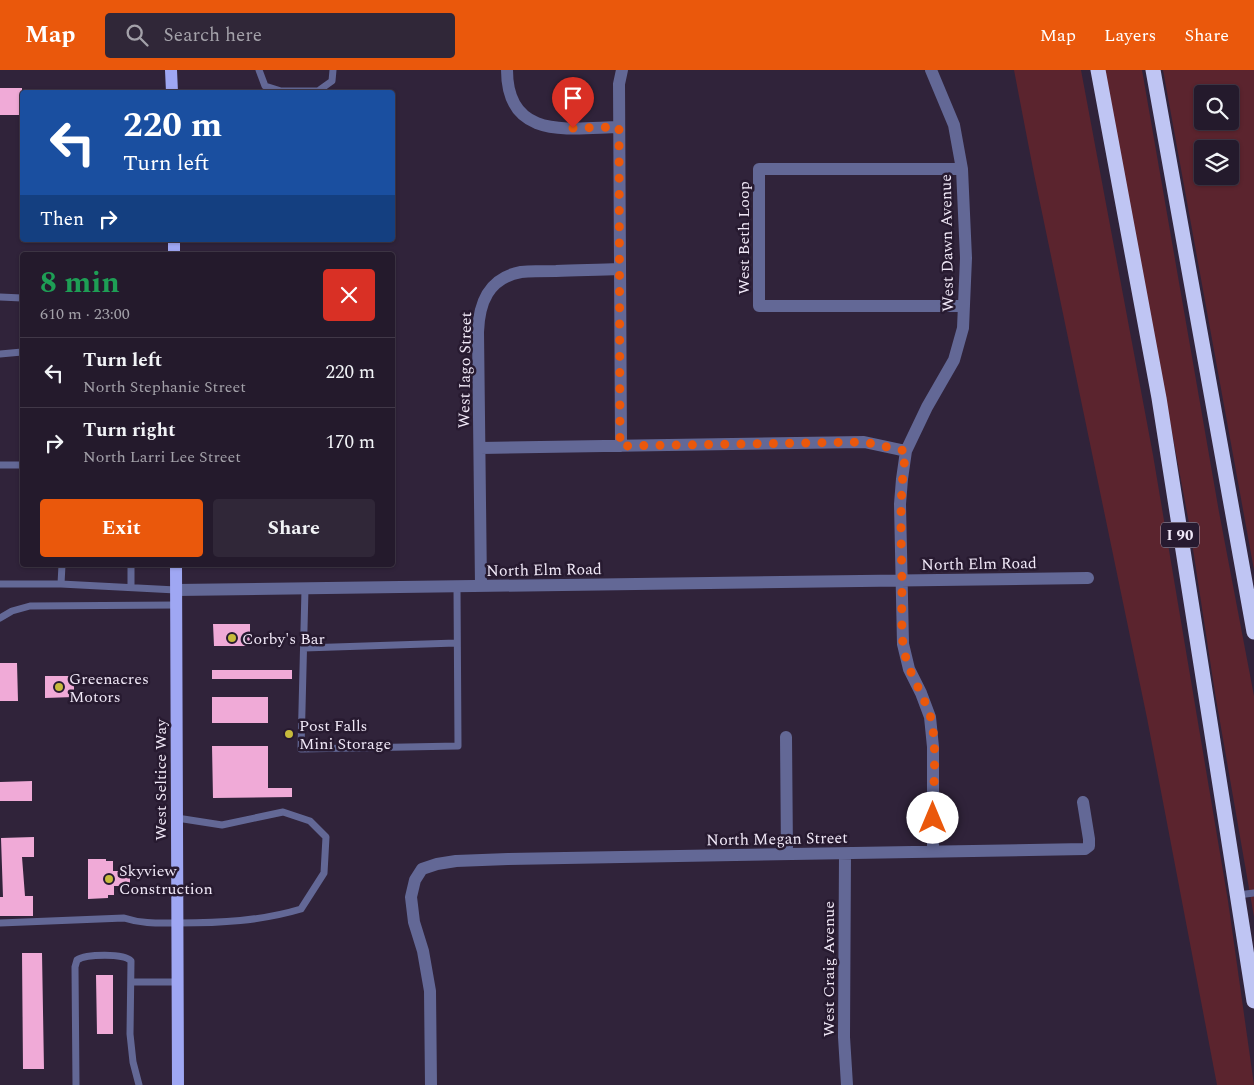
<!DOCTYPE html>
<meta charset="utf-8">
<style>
:root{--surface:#241a2c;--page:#302738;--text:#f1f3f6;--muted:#a3a1a9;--line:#413848;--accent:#ea580c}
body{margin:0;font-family:Spectral,serif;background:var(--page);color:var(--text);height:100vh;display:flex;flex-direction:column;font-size:19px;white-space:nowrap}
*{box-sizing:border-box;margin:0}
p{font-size:16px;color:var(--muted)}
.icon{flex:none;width:28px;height:28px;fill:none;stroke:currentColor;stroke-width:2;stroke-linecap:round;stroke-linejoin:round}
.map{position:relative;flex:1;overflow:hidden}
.details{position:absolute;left:20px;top:182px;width:375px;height:315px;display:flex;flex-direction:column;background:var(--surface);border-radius:5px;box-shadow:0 1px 4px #0004,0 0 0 1px var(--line)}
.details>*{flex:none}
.banner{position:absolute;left:20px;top:20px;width:375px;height:152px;border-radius:5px;box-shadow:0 1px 4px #0004,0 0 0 1px var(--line);background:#1a4fa0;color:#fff;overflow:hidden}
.tools{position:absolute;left:1194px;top:15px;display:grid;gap:10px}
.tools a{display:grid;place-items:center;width:45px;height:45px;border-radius:5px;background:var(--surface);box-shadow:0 1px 4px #0004,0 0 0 1px var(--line);font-size:25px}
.pin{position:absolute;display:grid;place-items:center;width:42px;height:42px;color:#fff;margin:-51px -21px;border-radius:50% 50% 50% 0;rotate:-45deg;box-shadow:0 0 5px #0007}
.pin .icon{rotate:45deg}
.me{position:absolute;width:55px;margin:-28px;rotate:0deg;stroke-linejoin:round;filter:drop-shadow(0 0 4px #0008)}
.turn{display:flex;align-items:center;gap:18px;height:105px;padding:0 20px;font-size:22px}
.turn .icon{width:65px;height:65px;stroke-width:2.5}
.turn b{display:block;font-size:35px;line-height:42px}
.then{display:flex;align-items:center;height:48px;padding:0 20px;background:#0003;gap:10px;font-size:19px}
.round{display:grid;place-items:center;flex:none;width:52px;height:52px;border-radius:5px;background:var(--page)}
.headline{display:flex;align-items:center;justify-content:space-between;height:85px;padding:0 20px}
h1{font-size:30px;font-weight:700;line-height:38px;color:#1e9e55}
.primary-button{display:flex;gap:10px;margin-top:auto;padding:10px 20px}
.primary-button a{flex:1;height:58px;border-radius:5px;background:var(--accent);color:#fff;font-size:20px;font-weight:700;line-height:58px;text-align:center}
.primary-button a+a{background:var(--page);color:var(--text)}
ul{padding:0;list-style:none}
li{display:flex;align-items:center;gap:15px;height:70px;padding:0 20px;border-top:1px solid var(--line)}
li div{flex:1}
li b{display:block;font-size:19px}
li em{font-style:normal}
header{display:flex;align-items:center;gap:30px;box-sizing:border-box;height:70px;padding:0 25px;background:var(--accent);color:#fff}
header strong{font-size:24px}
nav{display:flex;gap:28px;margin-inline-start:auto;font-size:18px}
.search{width:350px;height:45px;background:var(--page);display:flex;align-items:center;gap:12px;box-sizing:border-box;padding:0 18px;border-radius:5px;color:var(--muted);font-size:19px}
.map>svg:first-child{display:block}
.green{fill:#5b242e;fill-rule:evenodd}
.building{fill:#f0aad7}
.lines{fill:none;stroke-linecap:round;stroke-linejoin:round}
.service{stroke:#636896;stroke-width:7}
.minor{stroke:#636896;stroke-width:12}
.primary{stroke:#9fa7f3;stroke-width:12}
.motorway{stroke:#bfc5f3;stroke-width:15}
.route{stroke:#ea580c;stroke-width:9;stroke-dasharray:0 16.2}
.poi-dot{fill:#c7bb3c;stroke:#271a30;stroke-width:2}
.labels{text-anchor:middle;stroke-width:5;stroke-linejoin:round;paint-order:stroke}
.shield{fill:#271a30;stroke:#b4aabb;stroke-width:1}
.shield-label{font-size:15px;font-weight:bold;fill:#f0e8f7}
.street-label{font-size:16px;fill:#f0e8f7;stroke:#271a30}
.poi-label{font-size:16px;fill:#f0e8f7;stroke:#271a30;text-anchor:start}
</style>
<header>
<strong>Map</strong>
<div class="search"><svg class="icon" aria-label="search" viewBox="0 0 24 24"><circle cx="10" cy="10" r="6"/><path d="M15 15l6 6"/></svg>Search here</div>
<nav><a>Map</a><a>Layers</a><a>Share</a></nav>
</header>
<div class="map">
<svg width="1254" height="1015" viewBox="0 0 1254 1015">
<rect width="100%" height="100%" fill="#30233a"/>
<path class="green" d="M1014,0h67l72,385 75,446 26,184h-37l-70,-367 -113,-544z
M1104,0h38l77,442 35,184v221l-39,-224 -26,-170z
M1163,0h91v500zM1202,24h28v27h-28zM1202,79h28v27h-28z"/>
<path class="building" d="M0,18h22v27h-22z
M213,554h37v22h-36z
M0,593h17l1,38h-18z
M212,600h80v9h-80z
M45,606h29v21l-29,1z
M212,627h56v26h-56z
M212,676h56v42h24v9l-79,1z
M32,711v20h-32v-19z
M34,767v20h-12l3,39h8v20h-33v-19h3l-2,-59z
M88,789h18v2h7v10h17v15h-16v9h-6v3l-20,1z
M22,883h20l2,116h-21z
M96,905h17v59h-16z"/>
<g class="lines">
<path class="service" d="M259,0l6,16 16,5h37l14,-10 1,-11
M0,227l22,1
M0,284l22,-2
M0,395h22
M0,514h61l115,6
M61,514l1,-19
M131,517v-22
M305,519l-4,160 157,-3 -1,-159
M0,548l12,-7 18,-5 146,-1
M304,578l152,-5
M1238,825l16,-2
M0,853l124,-5c18,6 35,5 54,5 42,0 83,-2 123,-14l23,-36 2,-36 -16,-16 -27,-9 -61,13 -45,-7
M131,912h46
M76,1015l-1,-118 2,-7c9,-6 47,-7 54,1l-1,73 3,28 6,23"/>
<path class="minor" d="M507,0c0,71 63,58 112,57
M931,0l23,55 8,44 4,89 -3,70 -9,32 -27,47 -21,44 -4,28 -2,25 3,140 6,25 12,24 9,24 3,30v104
M962,99h-203v137h205
M621,376l-2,-362 3,-14
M480,378l384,-6 42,9
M481,516l-3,-254c1,-29 10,-54 43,-60 12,-1 24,-1 35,-1 21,-1 42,-1 63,-2
M176,520l912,-12
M786,667l1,117
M845,784l-1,183 3,48
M431,1015l-1,-94 -7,-40 -9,-29 -3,-25 4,-17 7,-11 15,-5 19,-3 52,-2 577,-10 4,-3v-7l-6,-37"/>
<path class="primary" d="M171,0l1,22
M174,170v15
M176,495l2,520"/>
<path class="motorway" d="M1098,0l61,328 95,603
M1153,0l101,562"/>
</g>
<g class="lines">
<path class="route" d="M573,58l46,-1 1,319 244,-4 42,9c-7,43 -5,85 -4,129 0,21 -1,43 1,64 3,26 19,47 27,71 8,28 3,73 3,103"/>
</g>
<g class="poi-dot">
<circle cx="232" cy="568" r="5"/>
<circle cx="59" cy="617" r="5"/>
<circle cx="289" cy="664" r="5"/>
<circle cx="109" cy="809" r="5"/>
</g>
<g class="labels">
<rect class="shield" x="1161" y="452.5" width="38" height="25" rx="4"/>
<g class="shield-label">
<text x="1180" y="470">I 90</text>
</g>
<g class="street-label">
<text transform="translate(743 168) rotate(-90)" y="6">West Beth Loop</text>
<text transform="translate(946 173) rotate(-91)" y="6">West Dawn Avenue</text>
<text transform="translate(464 300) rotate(-89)" y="6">West Iago Street</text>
<text transform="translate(979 493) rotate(-1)" y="6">North Elm Road</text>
<text transform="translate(544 499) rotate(-1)" y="6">North Elm Road</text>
<text transform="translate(160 710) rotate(-90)" y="6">West Seltice Way</text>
<text transform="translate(777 768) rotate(-1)" y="6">North Megan Street</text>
<text transform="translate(828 899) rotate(-90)" y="6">West Craig Avenue</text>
</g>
<g class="poi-label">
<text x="242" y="574">Corby's Bar</text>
<text x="69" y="614">Greenacres<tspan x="69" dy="18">Motors</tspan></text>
<text x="299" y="661">Post Falls<tspan x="299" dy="18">Mini Storage</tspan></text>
<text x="119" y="806">Skyview<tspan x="119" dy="18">Construction</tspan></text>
</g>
</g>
</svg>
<div class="tools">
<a><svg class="icon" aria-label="search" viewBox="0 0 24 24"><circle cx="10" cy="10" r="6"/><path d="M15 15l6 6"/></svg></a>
<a><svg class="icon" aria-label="layers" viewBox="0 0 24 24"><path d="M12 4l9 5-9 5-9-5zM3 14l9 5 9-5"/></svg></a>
</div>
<div class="pin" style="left:573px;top:58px;background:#d93025"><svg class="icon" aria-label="arrive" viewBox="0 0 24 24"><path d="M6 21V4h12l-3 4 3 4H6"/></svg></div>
<svg class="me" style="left:933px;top:748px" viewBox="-20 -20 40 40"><circle r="19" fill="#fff"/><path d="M0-13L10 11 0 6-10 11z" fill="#ea580c"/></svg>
<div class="banner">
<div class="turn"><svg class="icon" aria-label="left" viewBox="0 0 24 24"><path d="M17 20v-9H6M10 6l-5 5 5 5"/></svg><div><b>220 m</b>Turn left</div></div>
<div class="then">Then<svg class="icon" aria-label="right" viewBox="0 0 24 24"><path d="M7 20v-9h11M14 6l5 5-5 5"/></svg></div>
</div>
<section class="details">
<div class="headline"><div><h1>8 min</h1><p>610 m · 23:00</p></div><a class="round" style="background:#d93025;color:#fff"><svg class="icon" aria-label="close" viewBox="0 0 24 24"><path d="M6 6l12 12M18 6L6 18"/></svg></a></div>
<ul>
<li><svg class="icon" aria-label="left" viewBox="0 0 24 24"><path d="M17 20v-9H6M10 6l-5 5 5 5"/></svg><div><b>Turn left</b><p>North Stephanie Street</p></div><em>220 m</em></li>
<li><svg class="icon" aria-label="right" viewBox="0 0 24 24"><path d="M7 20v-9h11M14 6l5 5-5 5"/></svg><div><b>Turn right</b><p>North Larri Lee Street</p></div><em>170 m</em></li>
</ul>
<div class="primary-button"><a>Exit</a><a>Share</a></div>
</section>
</div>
